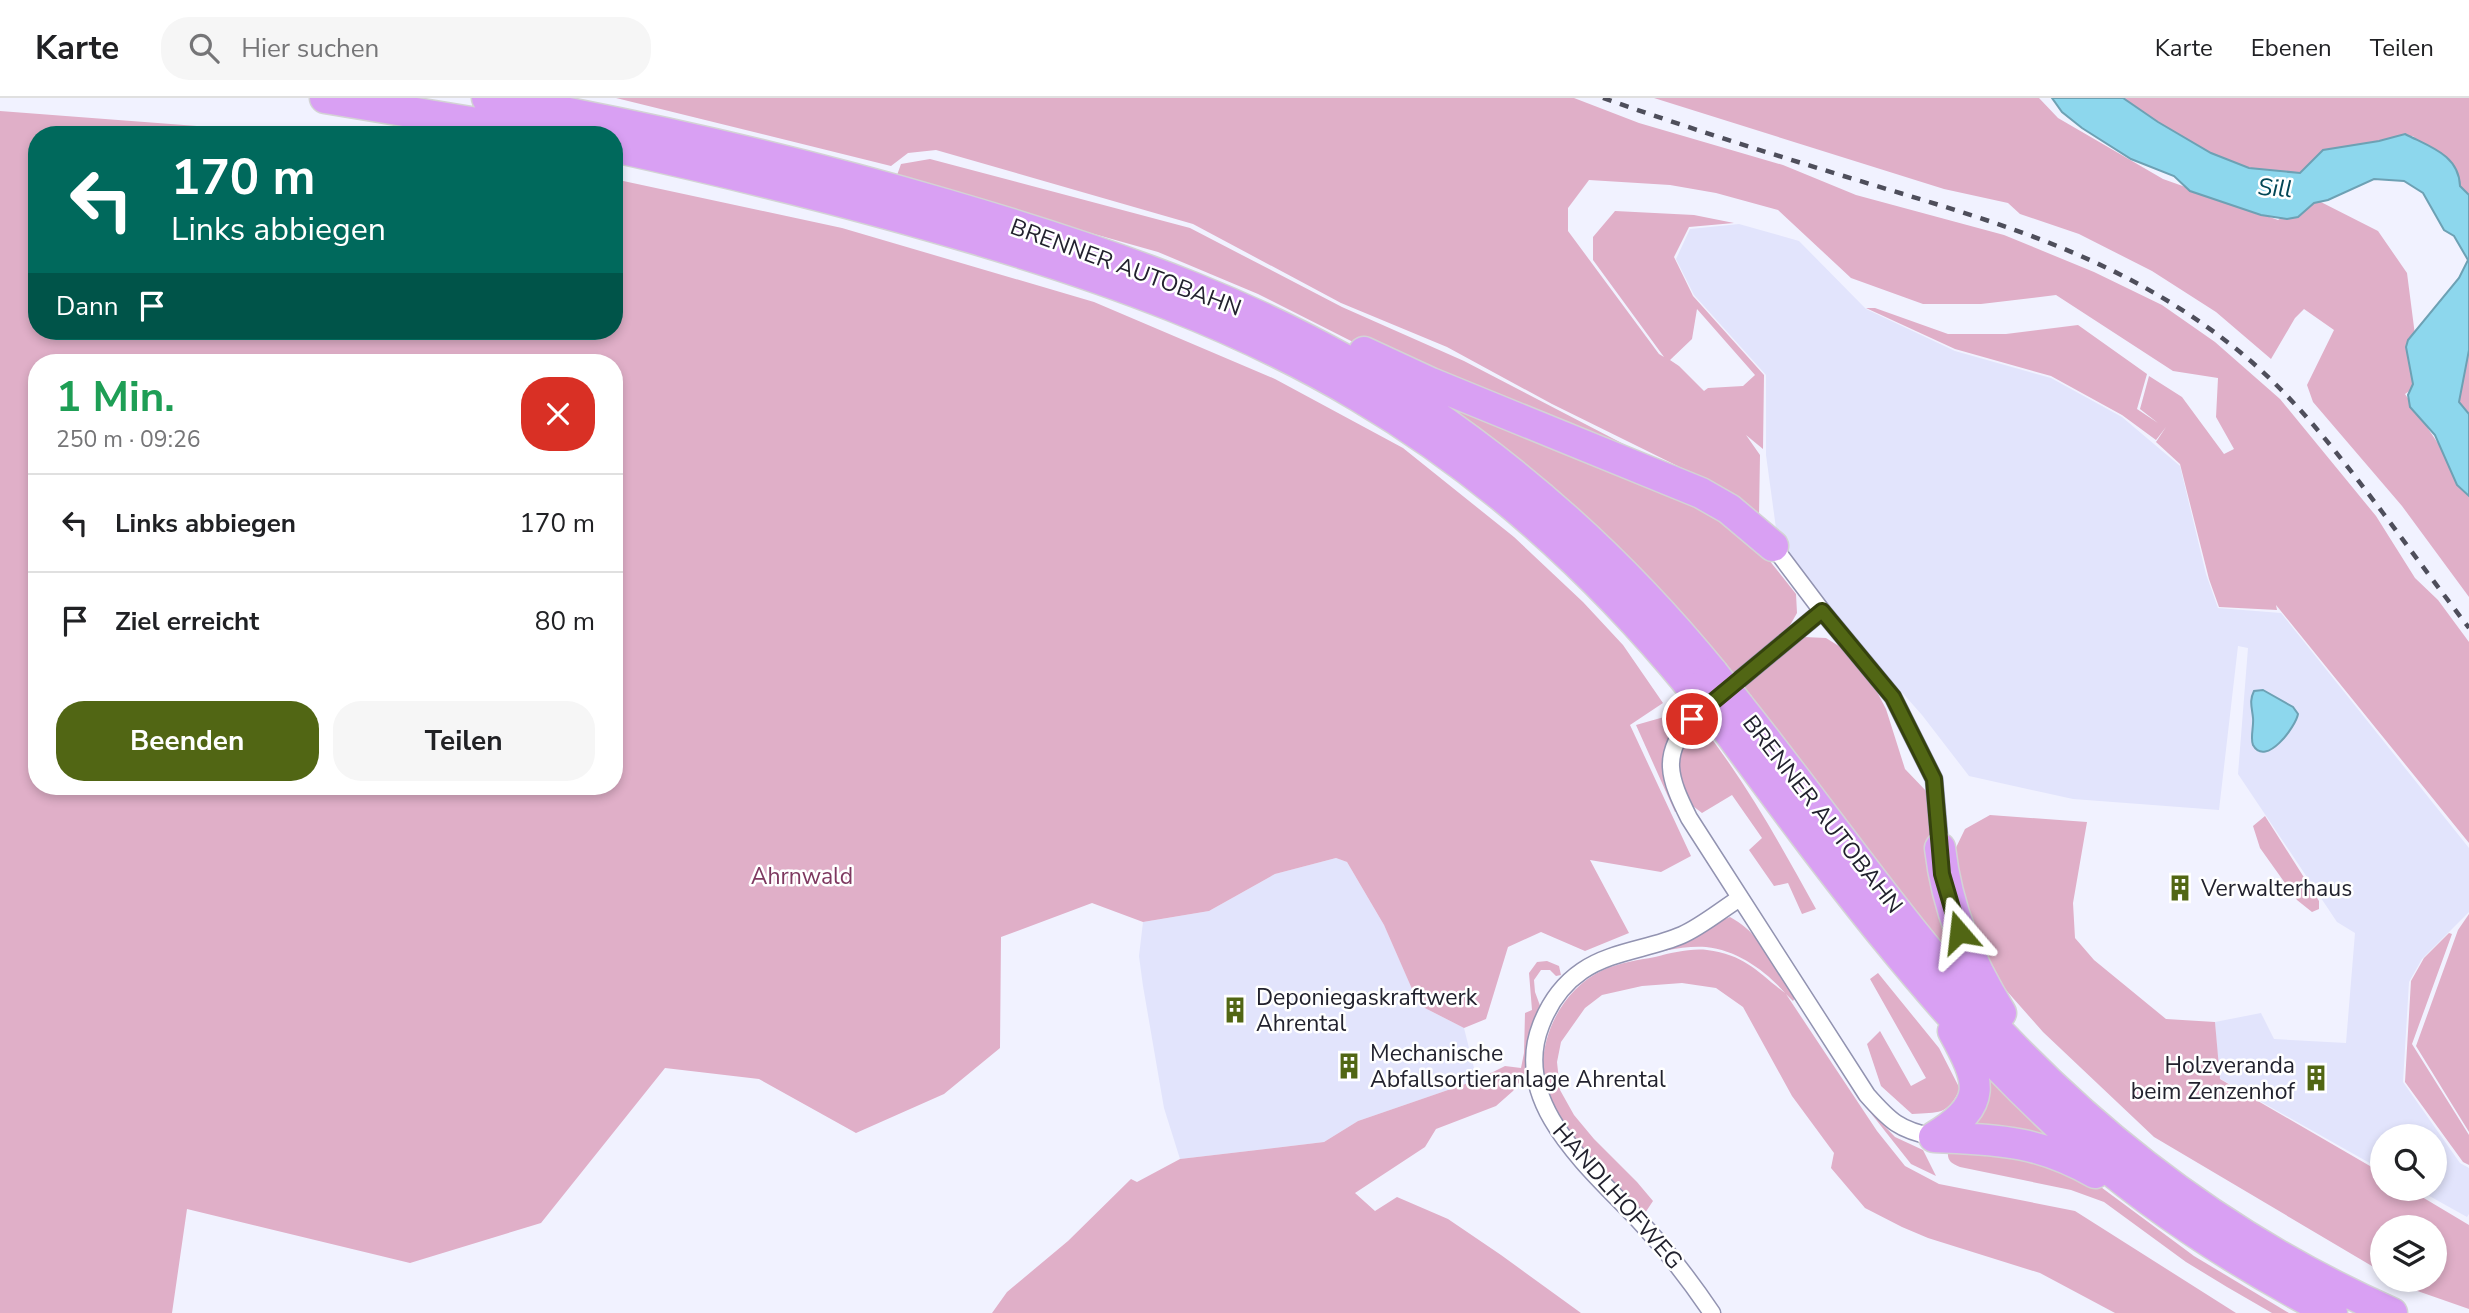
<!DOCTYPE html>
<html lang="de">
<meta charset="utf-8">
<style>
:root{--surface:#fff;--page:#f6f6f6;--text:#202124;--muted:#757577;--line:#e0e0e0;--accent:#516614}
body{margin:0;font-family:"Nunito Sans",sans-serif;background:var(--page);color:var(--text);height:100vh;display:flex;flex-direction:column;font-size:26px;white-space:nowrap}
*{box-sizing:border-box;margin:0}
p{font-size:23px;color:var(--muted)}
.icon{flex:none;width:38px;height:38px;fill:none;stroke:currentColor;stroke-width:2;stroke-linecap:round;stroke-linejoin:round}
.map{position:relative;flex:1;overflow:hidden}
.panel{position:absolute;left:28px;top:256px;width:595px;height:441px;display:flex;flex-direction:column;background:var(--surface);border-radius:28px;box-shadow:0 4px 10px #0003}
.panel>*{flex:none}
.banner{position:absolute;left:28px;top:28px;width:595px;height:214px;border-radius:28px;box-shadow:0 4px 10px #0003;background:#00695c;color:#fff;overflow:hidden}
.fabs{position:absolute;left:2370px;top:1026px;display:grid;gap:14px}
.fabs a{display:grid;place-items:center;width:77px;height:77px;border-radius:50%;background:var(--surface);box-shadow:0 4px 10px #0003;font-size:35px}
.pin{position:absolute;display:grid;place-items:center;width:60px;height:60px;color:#fff;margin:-30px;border:4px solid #fff;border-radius:50%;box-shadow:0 2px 7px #0007}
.me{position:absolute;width:77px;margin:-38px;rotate:343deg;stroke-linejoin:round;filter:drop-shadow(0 0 5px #0008)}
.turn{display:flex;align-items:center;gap:24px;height:147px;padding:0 28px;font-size:32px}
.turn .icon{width:91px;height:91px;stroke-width:2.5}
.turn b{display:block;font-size:49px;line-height:60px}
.then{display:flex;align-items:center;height:66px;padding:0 28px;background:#0003;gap:14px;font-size:26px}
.round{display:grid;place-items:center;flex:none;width:74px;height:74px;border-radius:28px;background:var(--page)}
.headline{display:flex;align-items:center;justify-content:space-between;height:119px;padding:0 28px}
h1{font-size:42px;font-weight:700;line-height:52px;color:#1e9e55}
.button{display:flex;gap:14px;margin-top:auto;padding:14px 28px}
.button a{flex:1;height:80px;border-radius:28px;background:var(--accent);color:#fff;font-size:28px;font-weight:700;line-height:80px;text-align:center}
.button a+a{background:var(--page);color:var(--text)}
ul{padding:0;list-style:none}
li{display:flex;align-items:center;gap:21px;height:98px;padding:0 28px;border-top:2px solid var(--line)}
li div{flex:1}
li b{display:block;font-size:26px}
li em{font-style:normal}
header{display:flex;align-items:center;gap:42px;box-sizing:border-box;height:98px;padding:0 35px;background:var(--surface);border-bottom:2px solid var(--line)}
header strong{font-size:33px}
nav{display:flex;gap:38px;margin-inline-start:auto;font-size:24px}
.search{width:490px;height:63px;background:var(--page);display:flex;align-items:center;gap:18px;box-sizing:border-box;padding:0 24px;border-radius:28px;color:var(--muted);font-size:26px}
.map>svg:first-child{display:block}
.built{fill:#e2e4fc}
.green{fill:#e0afc8;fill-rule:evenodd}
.water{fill:#8dd7ed;stroke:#6da1b4;stroke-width:2}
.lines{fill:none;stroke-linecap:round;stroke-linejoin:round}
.street-casing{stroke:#9293b1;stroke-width:19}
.highway-casing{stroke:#d3d3d5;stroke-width:33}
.street{stroke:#fff;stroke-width:16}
.highway{stroke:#d9a0f3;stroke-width:30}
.rail{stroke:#4e4e5b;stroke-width:4.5;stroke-dasharray:9 9;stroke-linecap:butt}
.highway-bridge-casing{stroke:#d3d3d5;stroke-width:33;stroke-linecap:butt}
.highway-bridge{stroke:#d9a0f3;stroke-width:30}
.route-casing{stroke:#35420d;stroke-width:18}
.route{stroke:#516614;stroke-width:12}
.labels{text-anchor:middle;stroke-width:5;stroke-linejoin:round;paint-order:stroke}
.street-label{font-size:23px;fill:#22222e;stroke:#fff}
.park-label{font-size:23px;fill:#7e3860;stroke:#fff}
.poi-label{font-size:23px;fill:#22222e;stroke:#fff;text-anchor:start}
.water-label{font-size:24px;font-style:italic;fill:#024756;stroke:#fff}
</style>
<header>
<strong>Karte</strong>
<div class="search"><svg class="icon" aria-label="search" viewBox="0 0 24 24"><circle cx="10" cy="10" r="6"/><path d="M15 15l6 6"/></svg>Hier suchen</div>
<nav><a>Karte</a><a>Ebenen</a><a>Teilen</a></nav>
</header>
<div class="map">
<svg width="2469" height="1215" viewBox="0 0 2469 1215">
<rect width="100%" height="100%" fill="#f1f2ff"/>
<path class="built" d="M1739,126l60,17 67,68 89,42 96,27 71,39 58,49 26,108 12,34 63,5 188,235v64l-47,47 -13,23 -6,100 57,81 9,5v46l-2,3 -52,-29h19v-52h-52v34l-163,-92 -4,-56 46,-9 13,26 72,4 9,-110 -18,-11 -99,-148 10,-126 -10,-2 -19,164 -146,-11 -104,-23 -47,-61 -69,-78 -75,-94 -12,-88v-80l-72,-80 -18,-36 14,-30z
M1336,760l11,4 37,63 35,80 45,23 13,52 -119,41 -34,21 -144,17 -16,-51 -21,-122 -4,-30 4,-34 66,-11 66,-37z"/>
<path class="green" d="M616,0h958l65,25 144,42 73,30 148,40 90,37 68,33 53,37 65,57 96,117 39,62 23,22 31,42v201l-193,-238 1,5 -58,-3 -10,-28 -29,-115 -24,-22 10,-15 -10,13 -34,-25 -71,-39 -96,-27 -89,-41h9l73,26h58l72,-9 69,49 -10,35 21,14 -18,-14 9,-33 33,21 42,57 10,-5 -18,-32 2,-39 -45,-7 -117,-76 -75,9h-58l-72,-26 -73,-68 -62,-17 -46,-8 -81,-5 -21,28v23l91,123 5,3 -71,-97v-23l22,-26 79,4 40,8 -45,4 -15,30 19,39 71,79 -1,74 -17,-14 14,20 -1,60 -51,-34 -156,-77 -105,-57 -106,-44 -148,-79 -257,-74 -28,3 -17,13zM1697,211l58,66 -12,11 -35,2 -4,3 -25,-25 -9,-6 22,-21z
M1654,0h385l19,20 105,61 115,41 33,-23 67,34 29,42 8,62v52l-10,7 34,51 30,33v119l-67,-91 -89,-104 -6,-17 27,-55 -30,-21 -9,9 -24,41 -55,-47 -64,-41 -73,-37 -59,-20 -12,-11 -64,-14z
M2123,0h346v103l-56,-65 -90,14 -23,23c-16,-2 -33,-2 -49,-5 -41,-7 -94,-46 -128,-70z
M0,13l317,24h-280v196h577v-152l228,49 252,74 181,77 128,69 111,89 69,65 40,43 40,58 -33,22 61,131 -30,16 -71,-12 39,73 -44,18 -44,-19 -33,15 -22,72 -22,9 -45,-23 -35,-80 -37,-63 -11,-4 -61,16 -66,37 -66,11 -51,-19 -91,34 -1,111 -56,46 -88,39 -97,-54 -94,-11 -124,155 -131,40 -223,-54 -15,104h-172zM614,264v424h-577v-424z
M930,61l260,69 152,79 122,54 273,142 30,46 2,11 27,34 1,19 -8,14 -57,50 -375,-333 -99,-50 -100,-42 -262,-74 5,-14z
M2469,252v64l-10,-11z
M1804,539l22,1 16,10 33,40 11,21 19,60 23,24 3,44 21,98 -16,9 -173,-226 -21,-32z
M1685,607c53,63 92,133 131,204l-14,5 -14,-31 -14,3 -25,-36 13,-12 -30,-43 -30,18 -13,-10 -14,9 -39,-87 42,-12z
M1990,717l97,7 -14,81 2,35 19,22 72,59 49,3 5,57 162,94v15h25l62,37v84l-63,-22 -12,-8h40v-52h-52v45l-228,-135 -111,-105 -75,-85 -19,-85 16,-33z
M2265,718l54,85v8l-7,3 -15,-12 -37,-52 -7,-22z
M2469,816v218l-53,-86 42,-116z
M1730,819c32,17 47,52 65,81l-2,3 -7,-7 91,137 28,35 34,18 136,27 161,102h-121l-75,-40 -112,-35 -26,-11 -37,-19 -34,-40 3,-15 -42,-57 -49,-89 -27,-19 -34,-5 -40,3 -40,9 -17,13 -24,34 -4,20 3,28 14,25 20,24 43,43 16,19 -10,15c-31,-33 -76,-73 -94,-115 -19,-48 8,-110 54,-131 16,-7 35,-10 52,-13 16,-4 36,-9 52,-7 39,5 50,22 78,43 -19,-22 -48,-43 -79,-46 -23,-2 -49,6 -71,10z
M2449,835l3,1 -40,110 57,91v30l-6,-3 -58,-80 6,-101 13,-23z
M1547,863l12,5 2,9 -5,1 -6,-6h-9l-7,10 1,12 7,19 -14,59 -15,21 -17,15 -60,23 -11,18 -70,46 20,18 22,-14 51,22 53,36 80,58h-589l15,-21 61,-51 63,-62 6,3 43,-23 144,-17 34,-21 119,-41 28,-14 16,2 3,-15 1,-40 7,-3 -3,-37 8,-11z
M1878,875l61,75 21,41c-13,27 -21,23 -48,25l-31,-28 -14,-42 13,-13 31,55 15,-8 -56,-99z
M1976,963l105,98 -129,-27z
M1866,1009l29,30 28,13 13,26 -25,-12z
M1998,1047l88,31 108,80 95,57h-17l-45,-26 -41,-25 -82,-60 -33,-12 -111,-23c-9,-4 -13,-6 -12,-16z"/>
<path class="water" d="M2052,0h71l35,24 53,31 38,15 51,5 23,-23 56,-9 26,-7c25,13 54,21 55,52l9,9v155l-10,52 10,12v82l-12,-11 -22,-50 -25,-28 -2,-12 5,-11 -7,-37 2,-7 51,-62 9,-18 -14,-24 -10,-6 -21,-37 -19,-12 -30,-2 -46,21 -14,3 -16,14 -11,2 -26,-4 -71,-24 -16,-15 -43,-17 -49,-31 -20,-16z
M2263,592l30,17 5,7c-2,12 -32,54 -45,31 -3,-7 1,-19 0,-27 -1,-11 -4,-17 1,-27z"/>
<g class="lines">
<g class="street-casing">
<path id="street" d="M1773,448l49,65 71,86 41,82 6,69
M1822,513l-130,108c-32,36 -23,59 -3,99l178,277c23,26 32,35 67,42
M1712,1215c-21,-31 -43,-60 -69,-88 -47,-52 -134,-119 -102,-200 8,-21 22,-41 41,-54 29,-20 68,-22 100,-36 20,-9 39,-25 58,-37"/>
</g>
<g class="highway-casing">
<path id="highway" d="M325,0l224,37
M487,0c156,27 310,63 461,107 165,48 330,105 473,201 110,74 208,164 292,267
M614,49c122,27 241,56 361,92 132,39 263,86 383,157 129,76 239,176 334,292
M1364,254l67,31 270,110 28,16 44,37
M1739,608c88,110 167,228 264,330 111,117 242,212 389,277
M1722,625c105,143 215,293 347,412 79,71 169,129 263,178
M1940,750c7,61 29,113 61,165
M1934,1039c64,3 103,3 161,36
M1934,1039c55,-33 47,-55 19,-106"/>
</g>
<use href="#street" class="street"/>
<use href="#highway" class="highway"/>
<path class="rail" d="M1603,0c88,31 178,59 267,86 136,41 252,74 365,164 58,46 104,107 148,165 29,39 57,77 86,115"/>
<g class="highway-bridge-casing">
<path id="highway-bridge" d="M1713,575l26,33
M1692,590l30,35"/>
</g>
<use href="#highway-bridge" class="highway-bridge"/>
</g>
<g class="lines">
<g class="route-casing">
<path id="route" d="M1692,621l130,-108 71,86 41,82 8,95 17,58"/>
</g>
<use href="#route" class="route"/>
</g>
<defs>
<g id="building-bare" transform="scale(2.1)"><path d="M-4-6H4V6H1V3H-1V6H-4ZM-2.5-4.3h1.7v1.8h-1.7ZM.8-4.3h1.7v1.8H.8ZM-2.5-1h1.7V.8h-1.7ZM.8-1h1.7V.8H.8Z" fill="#516614" stroke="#fff" stroke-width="2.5" paint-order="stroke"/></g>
</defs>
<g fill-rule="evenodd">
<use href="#building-bare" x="2180" y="790"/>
<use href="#building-bare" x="1235" y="912"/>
<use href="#building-bare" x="1349" y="968"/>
<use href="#building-bare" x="2316" y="980"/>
</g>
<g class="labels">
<g class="street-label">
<text transform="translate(1126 169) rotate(20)" y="8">BRENNER AUTOBAHN</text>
<text transform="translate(1823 716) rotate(52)" y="8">BRENNER AUTOBAHN</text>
<text transform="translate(1618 1098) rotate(49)" y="8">HANDLHOFWEG</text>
</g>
<g class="park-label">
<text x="802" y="786">Ahrnwald</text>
</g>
<g class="poi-label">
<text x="2201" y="798">Verwalterhaus</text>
<text x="1256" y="907">Deponiegaskraftwerk<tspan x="1256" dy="26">Ahrental</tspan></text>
<text x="1370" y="963">Mechanische<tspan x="1370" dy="26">Abfallsortieranlage Ahrental</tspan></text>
<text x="2295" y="975" text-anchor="end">Holzveranda<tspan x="2295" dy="26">beim Zenzenhof</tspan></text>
</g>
<g class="water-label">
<text transform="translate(2275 90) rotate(4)" y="8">Sill</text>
</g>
</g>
</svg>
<div class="fabs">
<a><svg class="icon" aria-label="search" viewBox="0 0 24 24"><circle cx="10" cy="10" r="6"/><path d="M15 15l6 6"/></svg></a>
<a><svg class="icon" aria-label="layers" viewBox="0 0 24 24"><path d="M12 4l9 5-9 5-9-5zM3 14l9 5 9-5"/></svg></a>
</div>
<div class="pin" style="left:1692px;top:621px;background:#d93025"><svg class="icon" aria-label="arrive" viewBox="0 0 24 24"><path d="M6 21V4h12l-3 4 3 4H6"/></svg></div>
<svg class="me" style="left:1959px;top:834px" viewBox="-20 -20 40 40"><path d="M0-17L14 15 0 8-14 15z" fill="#516614" stroke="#fff" stroke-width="4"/></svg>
<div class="banner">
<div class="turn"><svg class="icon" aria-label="left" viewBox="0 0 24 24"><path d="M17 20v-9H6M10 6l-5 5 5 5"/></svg><div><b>170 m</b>Links abbiegen</div></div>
<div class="then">Dann<svg class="icon" aria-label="arrive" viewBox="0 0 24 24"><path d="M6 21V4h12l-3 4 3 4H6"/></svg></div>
</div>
<section class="panel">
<div class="headline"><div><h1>1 Min.</h1><p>250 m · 09:26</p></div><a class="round" style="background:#d93025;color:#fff"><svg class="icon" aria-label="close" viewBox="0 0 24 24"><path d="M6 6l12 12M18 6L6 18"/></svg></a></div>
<ul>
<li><svg class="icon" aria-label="left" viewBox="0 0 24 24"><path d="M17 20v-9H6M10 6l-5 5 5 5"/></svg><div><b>Links abbiegen</b></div><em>170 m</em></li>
<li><svg class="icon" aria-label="arrive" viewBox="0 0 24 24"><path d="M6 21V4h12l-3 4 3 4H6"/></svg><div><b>Ziel erreicht</b></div><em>80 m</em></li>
</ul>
<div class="button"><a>Beenden</a><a>Teilen</a></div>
</section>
</div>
